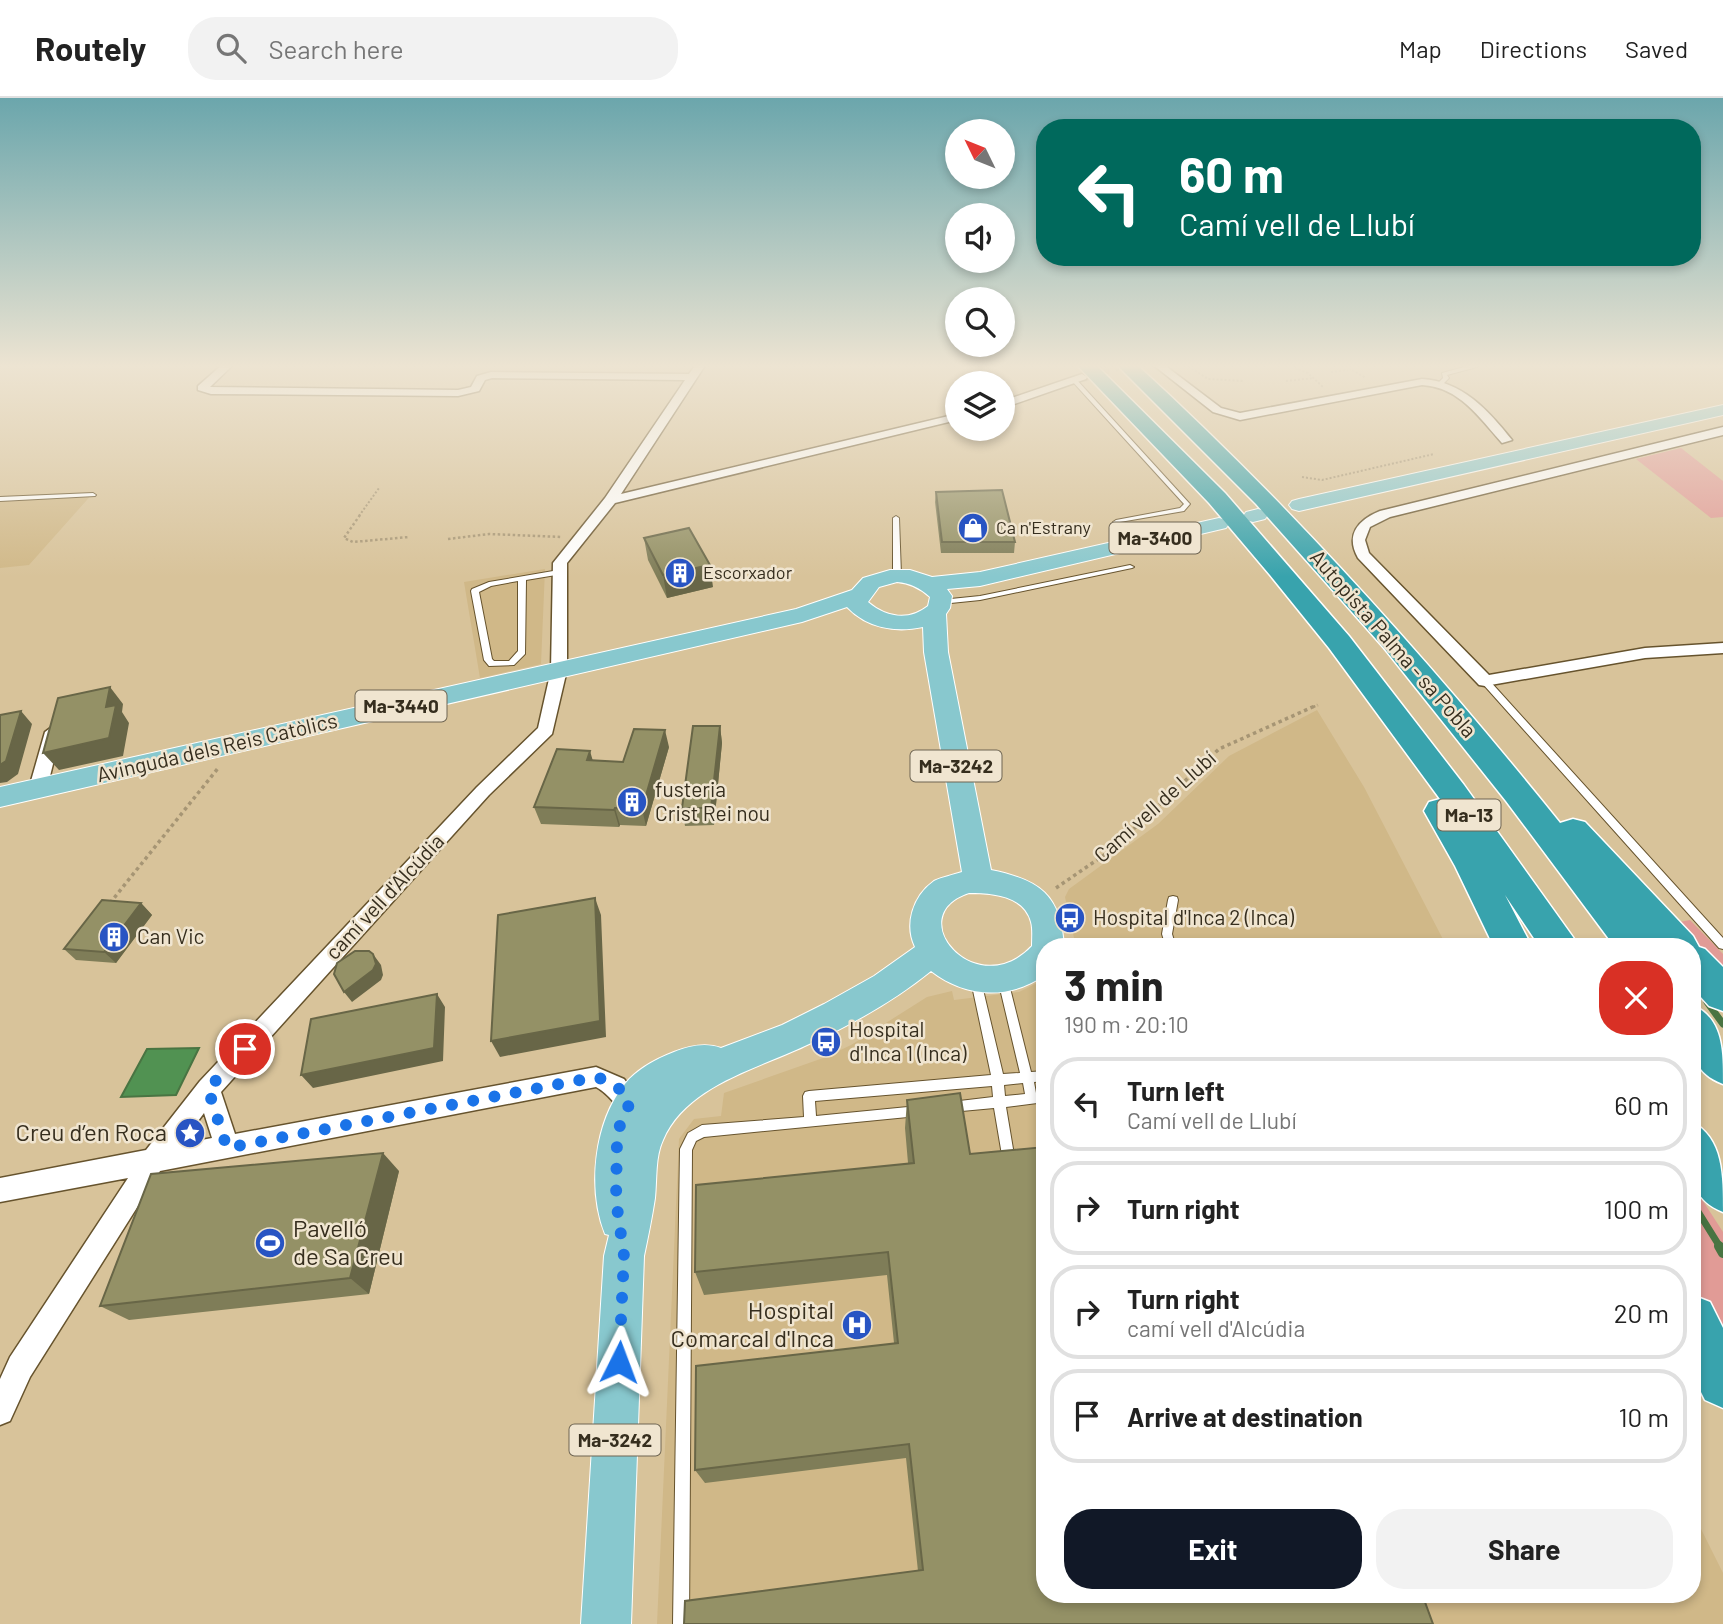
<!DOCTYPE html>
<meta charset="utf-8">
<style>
:root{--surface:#fff;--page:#f2f2f2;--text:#222;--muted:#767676;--line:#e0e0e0;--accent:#111827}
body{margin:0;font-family:Barlow,sans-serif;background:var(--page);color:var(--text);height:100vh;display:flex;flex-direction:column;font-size:26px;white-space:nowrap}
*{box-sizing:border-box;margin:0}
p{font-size:23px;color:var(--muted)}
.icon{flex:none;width:38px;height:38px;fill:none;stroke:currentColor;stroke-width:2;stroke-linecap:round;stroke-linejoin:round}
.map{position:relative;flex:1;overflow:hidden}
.drawer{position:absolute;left:1036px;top:840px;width:665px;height:665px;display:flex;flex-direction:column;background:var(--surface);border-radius:28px;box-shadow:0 4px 10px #0003}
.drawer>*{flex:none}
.hud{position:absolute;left:1036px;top:21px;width:665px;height:147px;border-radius:28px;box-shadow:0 4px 10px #0003;background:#00695c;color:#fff;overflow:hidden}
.needle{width:46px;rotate:313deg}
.fabs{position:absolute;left:945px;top:21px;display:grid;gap:14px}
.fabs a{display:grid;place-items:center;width:70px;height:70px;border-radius:50%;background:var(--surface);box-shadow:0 4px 10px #0003;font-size:35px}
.pin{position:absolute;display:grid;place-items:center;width:60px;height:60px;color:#fff;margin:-30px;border:4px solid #fff;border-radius:50%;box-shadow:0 2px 7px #0007}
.me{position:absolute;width:77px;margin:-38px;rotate:3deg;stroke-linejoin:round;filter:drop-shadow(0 0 5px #0008)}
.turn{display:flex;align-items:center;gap:24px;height:147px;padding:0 28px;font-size:32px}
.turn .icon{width:91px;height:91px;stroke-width:2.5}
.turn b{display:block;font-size:49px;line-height:60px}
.round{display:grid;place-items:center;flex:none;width:74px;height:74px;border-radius:28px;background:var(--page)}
.overview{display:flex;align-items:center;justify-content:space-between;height:119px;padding:0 28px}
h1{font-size:42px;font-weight:700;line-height:52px}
.primary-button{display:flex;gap:14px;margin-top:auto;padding:14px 28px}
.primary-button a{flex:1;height:80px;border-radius:28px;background:var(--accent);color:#fff;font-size:28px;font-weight:700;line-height:80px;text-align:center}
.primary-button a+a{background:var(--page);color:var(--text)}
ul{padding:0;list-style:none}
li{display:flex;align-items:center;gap:21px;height:94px;margin:0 14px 10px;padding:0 14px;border:4px solid var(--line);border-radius:28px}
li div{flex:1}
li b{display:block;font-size:26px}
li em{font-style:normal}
header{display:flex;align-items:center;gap:42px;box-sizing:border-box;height:98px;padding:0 35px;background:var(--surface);border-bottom:2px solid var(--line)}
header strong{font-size:33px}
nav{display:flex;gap:38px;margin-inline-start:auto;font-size:24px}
.search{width:490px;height:63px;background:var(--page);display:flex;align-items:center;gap:18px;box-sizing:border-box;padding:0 24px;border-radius:28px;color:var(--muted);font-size:26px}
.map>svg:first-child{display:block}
.built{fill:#d0b888}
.green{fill:#e19b96}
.water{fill:#519252;stroke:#497442;stroke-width:2}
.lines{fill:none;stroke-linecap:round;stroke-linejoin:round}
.stream-far1{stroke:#497442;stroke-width:7}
.stream{stroke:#497442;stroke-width:10}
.minor-tunnel{stroke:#b8a581;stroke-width:11;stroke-dasharray:11 6;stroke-linecap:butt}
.service-casing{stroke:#66532d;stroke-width:2}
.minor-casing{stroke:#66532d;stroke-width:3}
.primary-casing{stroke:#fff;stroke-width:2}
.motorway-casing{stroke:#fff;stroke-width:3}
.path-far2{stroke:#a69574;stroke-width:2;stroke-dasharray:2 2;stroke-linecap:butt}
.path-far1{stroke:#a69574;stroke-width:2.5;stroke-dasharray:2.5 2.5;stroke-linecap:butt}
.path{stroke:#a69574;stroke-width:3.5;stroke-dasharray:3.5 3.5;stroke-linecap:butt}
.service{fill:#fff;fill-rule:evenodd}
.minor{fill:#fff;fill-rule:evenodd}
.primary{fill:#88c8ce;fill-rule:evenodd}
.motorway{fill:#38a3ad;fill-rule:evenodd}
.wall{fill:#7f7d58}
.shaded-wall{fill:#686647}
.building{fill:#949166;stroke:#686647;stroke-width:2}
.route{stroke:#1a73e8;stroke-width:12;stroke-dasharray:0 21.6}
.labels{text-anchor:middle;stroke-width:5;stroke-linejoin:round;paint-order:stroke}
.far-poi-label{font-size:18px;fill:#362e1e;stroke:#f0e5d0;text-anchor:start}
.shield{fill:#f0e5d0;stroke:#6e6553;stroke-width:2}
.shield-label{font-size:19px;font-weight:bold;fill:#362e1e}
.street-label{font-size:21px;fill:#362e1e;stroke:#f0e5d0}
.poi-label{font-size:21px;fill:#362e1e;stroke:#f0e5d0;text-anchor:start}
.near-poi-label{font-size:24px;fill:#362e1e;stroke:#f0e5d0;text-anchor:end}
</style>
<header>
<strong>Routely</strong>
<div class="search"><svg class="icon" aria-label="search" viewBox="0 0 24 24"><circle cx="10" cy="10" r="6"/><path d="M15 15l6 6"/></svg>Search here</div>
<nav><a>Map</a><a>Directions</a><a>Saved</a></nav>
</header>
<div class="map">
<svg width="1723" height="1526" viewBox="0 0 1723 1526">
<rect width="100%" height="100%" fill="#d8c39a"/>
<path class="built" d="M94,394l-65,73 -29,3v-72z
M545,471l-4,95 -61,14 -16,-96z
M1317,612l47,77 83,160h-371l-11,-50 4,-8 89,-65 71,-68z
M1045,881v615h647v-83l31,62v51h-1066l22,-485 15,-20 27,-3 3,-23 102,-36 25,-12 76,-48 25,-6 2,9 65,-8z"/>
<path class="green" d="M1681,350l42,33v36l-12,1 -75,-59z
M1690,822l33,34v21l-49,-52z
M1692,1086l31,48v111l-31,-59z"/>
<path class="water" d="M199,950l-23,47 -55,2 26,-48z"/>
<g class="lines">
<path class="stream-far1" d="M1707,904l16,22
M1692,1104l28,45"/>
<path class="stream" d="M1719,1148l4,7"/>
<path class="minor-tunnel" d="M1082,279l39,-13"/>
<g class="service-casing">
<path id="service" d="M1475,266l2,1v2l-30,8 2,3 -6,6 -5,-1 5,-5 -1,-5z
M1072,281h4l113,124 1,1 -6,7 -70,12 -1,-1 3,-2 64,-12 4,-4 -112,-123z
M93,395l3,2 -1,1 -95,5v-4z
M896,418l3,2 2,57 -4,2 -4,-2v-57z
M1130,467l4,2 -2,1 -152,32 -39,4 -4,-2 4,-2 39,-4z
M559,472l4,2 -1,2 -36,6 -1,74 -11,11 -25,1 -5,-6 -13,-69 1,-2 17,-7zM518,483v70l-9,10h-15l-2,-2 -13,-67 12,-6z
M1485,580l3,1 235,259v11l-4,-1 -237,-265v-4z
M1173,798l4,1 1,3 -6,34 4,13h-10l-4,-13 6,-34 1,-3z
M1003,878l4,1 1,3 23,92 14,-1v10l-11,1 2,11 9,-1v10l-39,5 9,54 -2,4 -4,2 -4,-2 -2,-4 -9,-53 -43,4 -4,-1 -2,-4 2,-4 4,-1 42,-5 -1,-11 -177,15 1,15 102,-10 4,1 2,4 -2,4 -4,1 -214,21 -8,4 -4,9 -3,474h-16l7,-475 8,-16 14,-8 102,-8 -1,-21 2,-4 4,-1 182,-16 -20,-94 1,-3 4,-1 4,1 1,3 22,93 17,-1 -22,-93 1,-3zM1023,985l2,11 -20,2 -1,-11z"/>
</g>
<g class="minor-casing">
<path id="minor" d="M223,266h11l-24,23 248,3 13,-3 6,-11 14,-4 198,2 7,-10h10l-85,130 336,-80v6l-342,83 -48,60v107l-15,64 -63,61 -268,297 14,42 361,-67 28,12 18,24 -4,8 -8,3c-14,-5 -20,-20 -34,-27l-436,84 -130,206 -20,44 -10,4v-46l10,-22 118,-179 -128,24v-24l146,-28 54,-69 277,-294 61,-59 13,-58 2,-107 52,-65 80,-118 -193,-2 -7,2 -6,11 -21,5 -247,-2 -13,-4v-4zM204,1015l8,25 -31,6z
M1152,266h11l58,44 19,5 182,-34c40,2 66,31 90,61l-10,3c-23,-26 -43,-56 -80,-58l-182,35 -27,-8z
M1082,276l5,3 -1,2 -83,29v-7z
M1723,329v8l-333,82 -20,10 -5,13 4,13 120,122 156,-27 78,-5v10l-78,5 -160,28 -6,-1 -121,-127c-13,-23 0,-38 22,-47z
M53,628l8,6 -14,56 -3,4h-12l-3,-4 16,-56z"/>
</g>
<g class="primary-casing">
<path id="primary" d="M1723,307v10l-424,96 -7,-2 -3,-4 3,-4 7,-2z
M1258,411l7,2 3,4 -3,4 -12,3 -7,-2 -3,-4 3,-4z
M1219,420l7,2 3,4 -3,4 -246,58 -33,3 5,7 -2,12 -4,6 2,38 43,218c49,10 70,25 73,77h-19v28c-36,25 -79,23 -114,-4 -37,30 -80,54 -124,74 -47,23 -121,40 -144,95 -8,17 -6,39 -8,58 -3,20 -7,39 -11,58l-13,368h-50l23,-368 5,-21 -4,-1c-18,-45 -11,-112 20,-150 12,-15 31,-25 49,-32 15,-6 31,-10 47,-4l61,-23 42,-21 50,-28 41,-29c-11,-23 -2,-51 19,-66 8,-4 19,-6 28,-9l-38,-220 -1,-25c-28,6 -56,1 -76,-20l-45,15 -802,185v-20l796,-178 56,-19 11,-12 27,-8h20l22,7 48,-5zM897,484c13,1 23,6 33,15l-2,9c-19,15 -41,12 -60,-4l11,-15zM969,795c22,0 55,2 62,29 2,7 1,16 1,24 -55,59 -133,-30 -63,-53z"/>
</g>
<g class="motorway-casing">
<path id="motorway" d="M1076,266h19l130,129 124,143 115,149 116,162h-40l-35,-52 27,52h-38l-39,-81 -31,-55 5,-9 11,-3 -111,-151 -59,-73 -61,-72z
M1116,266h20c154,141 293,296 424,459l13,-4 12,3 108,114 6,11 6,2 18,18v44l-14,-5 -17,-19v-40h-35l-5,-5 3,5h-40l-109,-146 -122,-153 -128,-144z
M1692,907c31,13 31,45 31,79 -38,-14 -31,-46 -31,-79z
M1692,1024c31,16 31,54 31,90 -41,-16 -31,-52 -31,-90z
M1692,1197l18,7 13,26v80l-18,-8 -13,-26z"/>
</g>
<path class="path-far2" d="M1185,266l23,15 36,2
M1342,266l24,14
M1295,270l13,5 15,14
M1331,274l17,-2
M1286,283l28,-3
M1302,379l20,3 112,-26
M359,418l20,-28"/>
<path class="path-far1" d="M360,417l-16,23 9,4 56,-5
M448,441l41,-5 73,3
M1313,609l5,-2"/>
<path class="path" d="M1056,790l54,-37 109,-102 98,-44
M110,805l109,-136"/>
<use href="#service" class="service"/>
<use href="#minor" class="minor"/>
<use href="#primary" class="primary"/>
<use href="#motorway" class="motorway"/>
</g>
<path class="wall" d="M936,394l79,50 -1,11h-73l-6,-51z
M644,440l69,49 -46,11 -19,-38z
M720,628l2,17 -8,82 -29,1 -3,-18z
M669,649l-23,79 -26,-1 -1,2 -78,-3 -7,-17 59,-46 30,1z
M141,805l11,12 -36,48 -40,-3 -12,-11z
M907,1002l63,54 74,-7 1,-2v449l-127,-23 -12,-113 -201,25 -10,-13 199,-127 -7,-68 -183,20 -9,-23 213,-109 -3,-35z
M399,1073l-30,123 -240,26 -29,-14z"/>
<path class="shaded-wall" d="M710,467l3,22 -46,11 -4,-23z
M110,589l13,17 -1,8 7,11 -6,33 -64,14 -16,-17 63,-46z
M21,613l11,13 -14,50 -11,8 -7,1v-18z
M720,628l2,17 -8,82 -3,-17z
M665,632l4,17 -23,79 -4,-17z
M590,653l5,17 -8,-8z
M615,710l5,17 -1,2 -5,-17z
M595,800l6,17 5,122 -106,20 -9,-16z
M141,805l11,12 -36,48 -12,-11z
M373,856l8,11 2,10 -2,5 -29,22 -8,-10z
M437,896l8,13 -2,54 -130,27 -12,-13z
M383,1055l16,18 -30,123 -19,-16z"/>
<path class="building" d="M1002,392l13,52h-73l-6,-50z
M689,430l21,37 -47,10 -19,-37z
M110,589l-4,20 10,-2 -7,33 -66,15 15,-55z
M21,613l-15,50 -6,4v-50z
M693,628h27l-9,82h-29z
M634,631l31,1 -23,79 -27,-1 -1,2 -80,-3 23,-58 33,2 -3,9 36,2z
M595,800l5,123 -109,20 7,-126z
M102,802l39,3 -37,49 -40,-3z
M355,853h14l4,3 3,10 -3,6 -29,22 -10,-18 3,-11z
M437,896l-3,54 -133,27 10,-56z
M960,995l10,61 75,-7v447h377l11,30h-749l1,-23 238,-31 -14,-126 -214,26 1,-104 202,-23 -10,-91 -193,20 1,-87 218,-22 -7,-63z
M383,1055l-33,125 -250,28 51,-132z"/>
<linearGradient id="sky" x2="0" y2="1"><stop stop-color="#6ba6ac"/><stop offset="0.56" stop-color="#ede4d2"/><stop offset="1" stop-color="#ede4d2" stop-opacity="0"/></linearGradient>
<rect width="1723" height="479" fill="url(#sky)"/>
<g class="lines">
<path class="route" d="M245,951l-37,40 19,59 369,-71c17,5 25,11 34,26l-9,17 -4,20 -1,60 8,56 -5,106"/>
</g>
<defs>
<g id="shop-disc" transform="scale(1.575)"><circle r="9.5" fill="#2854c3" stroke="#f0e5d0"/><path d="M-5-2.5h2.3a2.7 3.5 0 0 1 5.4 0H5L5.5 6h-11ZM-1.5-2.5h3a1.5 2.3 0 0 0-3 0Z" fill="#fff"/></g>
<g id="building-disc" transform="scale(1.575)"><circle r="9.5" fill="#2854c3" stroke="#f0e5d0"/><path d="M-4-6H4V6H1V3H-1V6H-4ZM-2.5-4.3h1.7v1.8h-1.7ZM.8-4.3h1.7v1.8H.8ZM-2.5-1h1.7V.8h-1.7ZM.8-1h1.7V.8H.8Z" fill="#fff"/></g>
<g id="bus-disc" transform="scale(1.575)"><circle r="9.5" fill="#2854c3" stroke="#f0e5d0"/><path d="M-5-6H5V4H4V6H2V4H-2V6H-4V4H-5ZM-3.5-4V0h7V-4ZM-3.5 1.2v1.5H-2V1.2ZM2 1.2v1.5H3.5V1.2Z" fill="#fff"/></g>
<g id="sight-disc" transform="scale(1.575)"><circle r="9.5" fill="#2854c3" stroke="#f0e5d0"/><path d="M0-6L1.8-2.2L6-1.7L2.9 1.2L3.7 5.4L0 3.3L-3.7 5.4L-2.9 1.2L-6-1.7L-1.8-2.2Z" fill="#fff"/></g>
<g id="stadium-disc" transform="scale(1.575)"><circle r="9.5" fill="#2854c3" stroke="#f0e5d0"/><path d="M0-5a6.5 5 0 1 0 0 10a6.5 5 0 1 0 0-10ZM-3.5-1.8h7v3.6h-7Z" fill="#fff"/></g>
<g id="hospital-disc" transform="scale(1.575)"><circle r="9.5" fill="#2854c3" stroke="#f0e5d0"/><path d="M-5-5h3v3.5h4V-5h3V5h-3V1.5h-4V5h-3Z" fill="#fff"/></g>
</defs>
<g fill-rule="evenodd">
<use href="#shop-disc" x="973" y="430"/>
<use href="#building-disc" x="680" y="475"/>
<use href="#building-disc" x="632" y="704"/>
<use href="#bus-disc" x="1070" y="820"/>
<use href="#building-disc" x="114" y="839"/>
<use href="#bus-disc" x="826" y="944"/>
<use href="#sight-disc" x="190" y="1035"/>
<use href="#stadium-disc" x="270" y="1145"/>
<use href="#hospital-disc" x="857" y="1227"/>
</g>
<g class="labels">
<g class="far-poi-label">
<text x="996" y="436">Ca n'Estrany</text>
<text x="703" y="481">Escorxador</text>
</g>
<g class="shield">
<rect x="1109.5" y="424.5" width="91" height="31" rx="5"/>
<rect x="355.5" y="592.5" width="91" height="31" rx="5"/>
<rect x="910.5" y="652.5" width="91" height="31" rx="5"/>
<rect x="1437.5" y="701.5" width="63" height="31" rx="5"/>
<rect x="569.5" y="1326.5" width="91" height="31" rx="5"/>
</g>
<g class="shield-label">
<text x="1155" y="447">Ma-3400</text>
<text x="401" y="615">Ma-3440</text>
<text x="956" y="675">Ma-3242</text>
<text x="1469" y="724">Ma-13</text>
<text x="615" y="1349">Ma-3242</text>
</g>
<g class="street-label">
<text transform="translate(1393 546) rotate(49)" y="7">Autopista Palma - sa Pobla</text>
<text transform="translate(217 650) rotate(-13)" y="7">Avinguda dels Reis Catòlics</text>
<text transform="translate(1155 709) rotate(-42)" y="7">Camí vell de Llubí</text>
<text transform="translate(385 799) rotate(-47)" y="7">camí vell d'Alcúdia</text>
</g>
<g class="poi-label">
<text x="655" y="699">fusteria<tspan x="655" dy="24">Crist Rei nou</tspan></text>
<text x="1093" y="827">Hospital d'Inca 2 (Inca)</text>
<text x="137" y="846">Can Vic</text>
<text x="849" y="939">Hospital<tspan x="849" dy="24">d'Inca 1 (Inca)</tspan></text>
</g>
<g class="near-poi-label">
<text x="167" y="1043">Creu d’en Roca</text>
<text x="293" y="1139" text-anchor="start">Pavelló<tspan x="293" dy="28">de Sa Creu</tspan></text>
<text x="834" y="1221">Hospital<tspan x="834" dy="28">Comarcal d'Inca</tspan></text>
</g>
</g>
</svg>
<div class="fabs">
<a><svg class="needle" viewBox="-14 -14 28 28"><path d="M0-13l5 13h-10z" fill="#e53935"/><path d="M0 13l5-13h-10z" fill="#767676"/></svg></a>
<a><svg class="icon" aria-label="sound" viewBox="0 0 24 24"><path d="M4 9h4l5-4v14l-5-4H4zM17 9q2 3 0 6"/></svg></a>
<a><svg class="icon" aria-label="search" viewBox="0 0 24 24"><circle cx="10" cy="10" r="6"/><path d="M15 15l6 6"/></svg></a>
<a><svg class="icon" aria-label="layers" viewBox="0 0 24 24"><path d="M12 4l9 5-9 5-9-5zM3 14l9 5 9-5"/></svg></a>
</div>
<div class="pin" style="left:245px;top:951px;background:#d93025"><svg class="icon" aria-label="arrive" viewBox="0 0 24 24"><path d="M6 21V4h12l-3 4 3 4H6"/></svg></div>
<svg class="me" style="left:619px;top:1264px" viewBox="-20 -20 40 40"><path d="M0-17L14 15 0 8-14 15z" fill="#1a73e8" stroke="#fff" stroke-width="4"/></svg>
<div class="hud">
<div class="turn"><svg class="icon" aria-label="left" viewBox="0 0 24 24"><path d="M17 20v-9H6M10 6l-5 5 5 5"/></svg><div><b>60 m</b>Camí vell de Llubí</div></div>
</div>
<section class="drawer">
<div class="overview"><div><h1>3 min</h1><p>190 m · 20:10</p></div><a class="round" style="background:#d93025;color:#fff"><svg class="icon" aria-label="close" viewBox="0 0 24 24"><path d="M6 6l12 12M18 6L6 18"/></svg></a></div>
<ul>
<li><svg class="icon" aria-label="left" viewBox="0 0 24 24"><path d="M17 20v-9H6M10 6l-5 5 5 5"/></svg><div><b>Turn left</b><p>Camí vell de Llubí</p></div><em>60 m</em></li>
<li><svg class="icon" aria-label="right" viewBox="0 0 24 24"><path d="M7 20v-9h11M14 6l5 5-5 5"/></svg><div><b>Turn right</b></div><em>100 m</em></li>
<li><svg class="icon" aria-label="right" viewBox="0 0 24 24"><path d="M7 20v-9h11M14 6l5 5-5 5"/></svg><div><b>Turn right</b><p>camí vell d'Alcúdia</p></div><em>20 m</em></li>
<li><svg class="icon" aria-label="arrive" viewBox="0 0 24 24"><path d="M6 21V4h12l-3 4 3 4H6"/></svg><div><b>Arrive at destination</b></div><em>10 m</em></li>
</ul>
<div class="primary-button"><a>Exit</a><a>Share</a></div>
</section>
</div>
